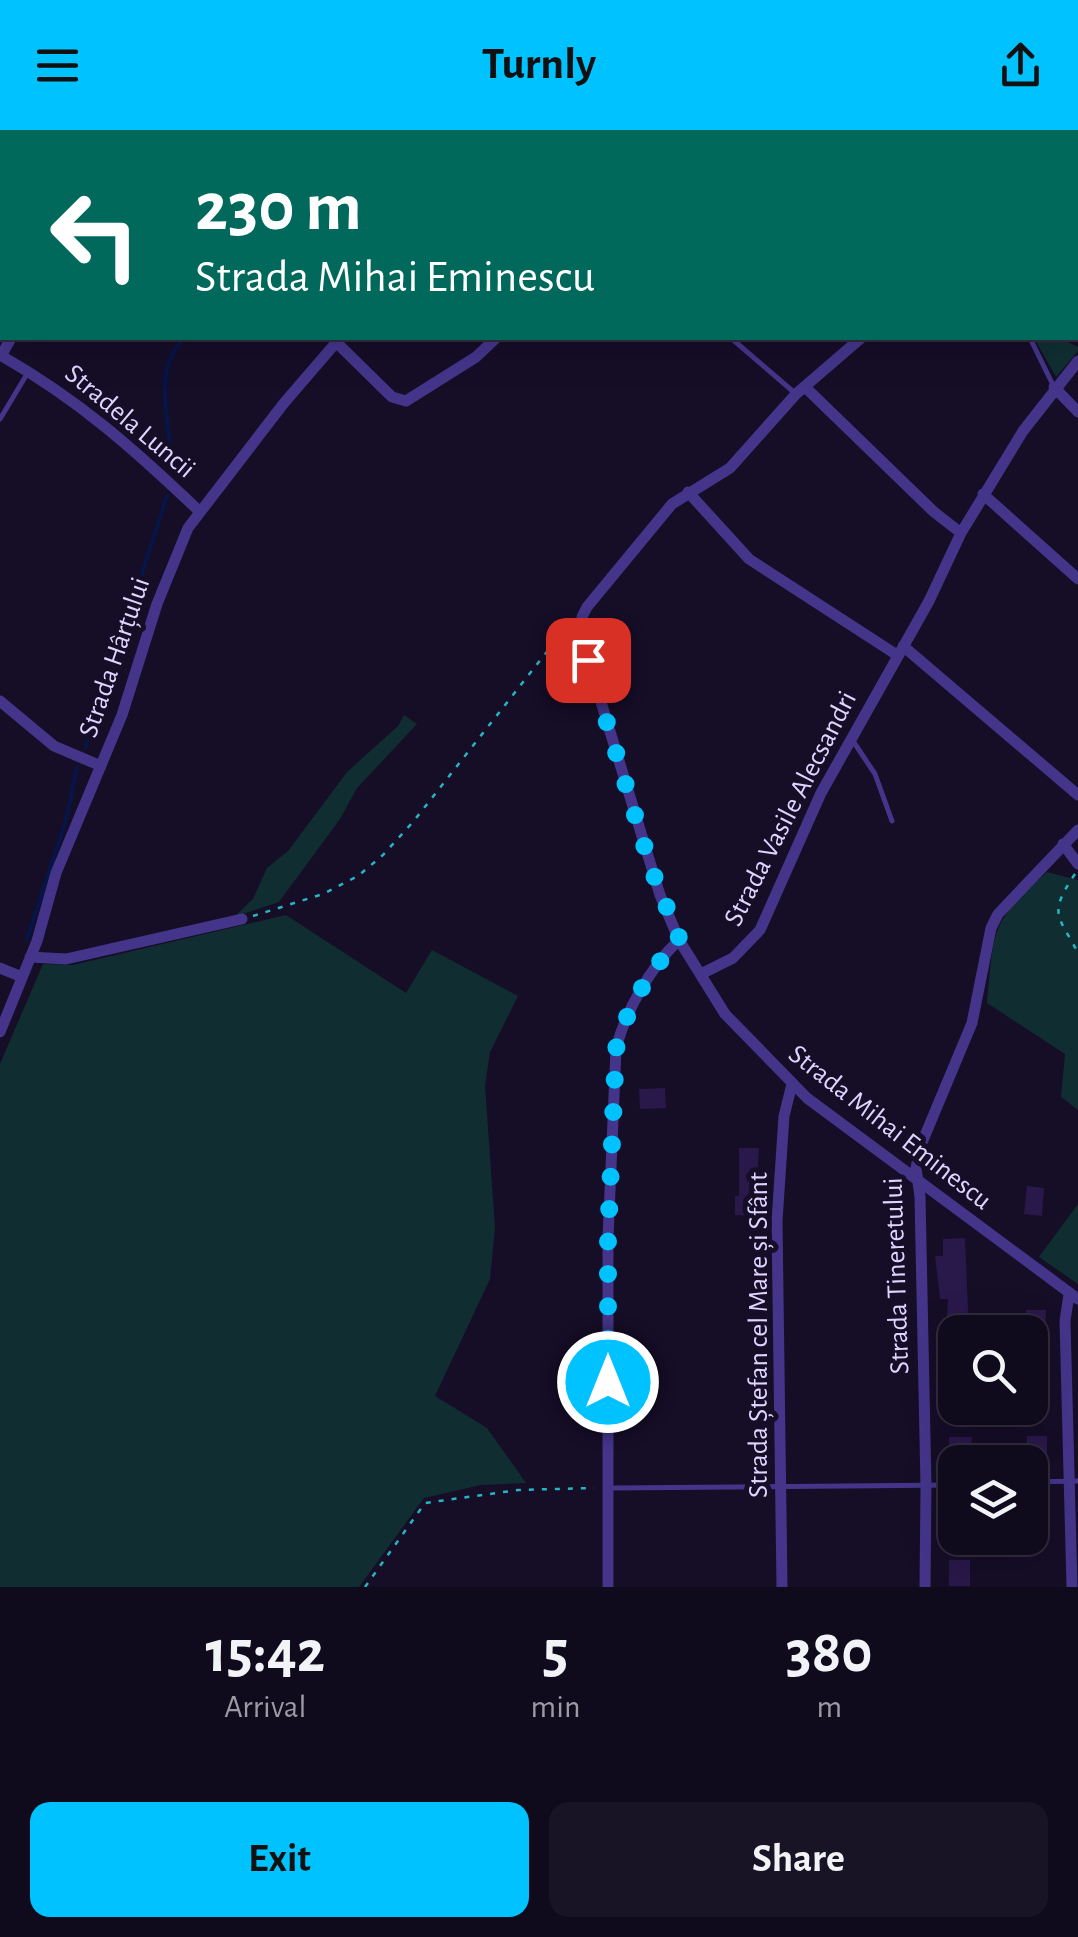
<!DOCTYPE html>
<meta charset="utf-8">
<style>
:root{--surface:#100a1d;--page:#191326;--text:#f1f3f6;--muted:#9c9aa4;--line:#302b3b;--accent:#00c2ff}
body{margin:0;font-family:"Alegreya Sans",sans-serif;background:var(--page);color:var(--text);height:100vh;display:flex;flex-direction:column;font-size:38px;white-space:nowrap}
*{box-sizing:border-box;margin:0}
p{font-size:32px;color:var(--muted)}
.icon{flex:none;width:55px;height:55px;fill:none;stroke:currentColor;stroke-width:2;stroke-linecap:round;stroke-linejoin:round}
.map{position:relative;height:1457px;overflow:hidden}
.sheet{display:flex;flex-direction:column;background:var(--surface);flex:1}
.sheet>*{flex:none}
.hud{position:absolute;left:0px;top:0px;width:1080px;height:210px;box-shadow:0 10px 40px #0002,0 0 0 2px var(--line);background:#00695c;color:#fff;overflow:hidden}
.controls{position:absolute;left:938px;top:1185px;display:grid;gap:20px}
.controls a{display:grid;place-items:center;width:110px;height:110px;border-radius:20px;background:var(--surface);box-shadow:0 10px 40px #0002,0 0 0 2px var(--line);font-size:50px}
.pin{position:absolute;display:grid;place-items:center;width:85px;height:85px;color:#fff;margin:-42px;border-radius:20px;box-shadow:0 5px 15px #0006}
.me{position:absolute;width:110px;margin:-55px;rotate:0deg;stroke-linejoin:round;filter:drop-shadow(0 0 8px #0008)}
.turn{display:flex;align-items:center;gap:35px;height:210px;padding:0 30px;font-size:45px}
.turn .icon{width:130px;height:130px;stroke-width:2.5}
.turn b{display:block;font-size:70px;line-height:85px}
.eta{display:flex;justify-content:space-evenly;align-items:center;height:170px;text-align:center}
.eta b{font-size:60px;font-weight:700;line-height:70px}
.action{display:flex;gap:20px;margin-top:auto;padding:20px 30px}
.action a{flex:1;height:115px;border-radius:20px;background:var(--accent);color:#111;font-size:40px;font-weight:700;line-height:115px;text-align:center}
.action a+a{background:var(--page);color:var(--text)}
header{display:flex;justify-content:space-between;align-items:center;height:130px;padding:0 30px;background:var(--accent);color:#111;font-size:45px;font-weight:700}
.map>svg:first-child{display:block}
.green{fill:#102e32}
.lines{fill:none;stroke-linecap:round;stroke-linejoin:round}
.stream{stroke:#061548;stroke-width:4}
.building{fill:#29184a}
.path{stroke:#26b5c1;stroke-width:2.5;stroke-dasharray:5 8;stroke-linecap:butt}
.service{stroke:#44358a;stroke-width:5}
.minor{stroke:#44358a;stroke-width:11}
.route{stroke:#00c2ff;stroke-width:18;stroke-dasharray:0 32.4}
.labels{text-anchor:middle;stroke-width:10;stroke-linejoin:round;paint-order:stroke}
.street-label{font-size:28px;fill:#dfd4ff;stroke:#160d27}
</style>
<header><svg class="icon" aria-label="menu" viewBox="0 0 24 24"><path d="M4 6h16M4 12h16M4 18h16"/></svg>Turnly<svg class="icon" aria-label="share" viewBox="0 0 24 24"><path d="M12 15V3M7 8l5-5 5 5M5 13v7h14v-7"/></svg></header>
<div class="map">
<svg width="1078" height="1457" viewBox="0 0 1078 1457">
<rect width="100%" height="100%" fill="#160d27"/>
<path class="green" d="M1034,208h26l18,9v4l-22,26z
M404,585l13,9 -60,64 -17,31 -61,83 -45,15 19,-18 14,-31 21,-17 59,-79 51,-46z
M1047,742l31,8v230l-17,-13 4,-43 -78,-51c8,-75 2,-79 60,-131z
M286,785l120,78 26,-43 86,46 -28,56 -5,33 10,143 -5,51 -55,117 52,32 39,55 -45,2 -57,13 -65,89h-359v-523l43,-100 30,1z
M1078,1074v80l-39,-27z"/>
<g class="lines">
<path class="stream" d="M346,2l1,-2
M170,337c4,-41 -22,-95 15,-129
M85,618l82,-252
M27,809l39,-119 11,-53"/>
</g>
<path class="building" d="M665,958l1,20 -26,1 -1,-20z
M739,1018h20l-4,68 -20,-1v-19h4z
M1027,1056l17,2 -2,28 -18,-2z
M965,1108l4,94h-23l2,-33h-8l-5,-43h8v-17z
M1026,1180h20l-1,78h-15z
M1027,1306h20v25l-20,-1z
M949,1307h23l-3,25h-20z
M949,1430h21v26h-21z"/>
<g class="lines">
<path class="path" d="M1075,744c-28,41 -16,42 3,79
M253,786l70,-22 35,-18 25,-21 30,-33 140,-178 17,-11
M365,1457l60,-84 93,-13 76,-2"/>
<path class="service" d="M266,2l3,-2
M986,2l1,-2
M731,208l65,56
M1030,208l23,47
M0,289l27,-45
M853,611l22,33 17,47
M1030,1352l48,-1
M612,1358l343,-3"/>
<path class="minor" d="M173,0l2,2
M519,2l3,-2
M734,2l1,-2
M1078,13v-1
M861,208l-65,56 -66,74 -58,36 -85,103 -5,10 1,26 77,252 19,45 46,74 82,84 271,201
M338,214l54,53 14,4 70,-44 20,-19
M0,225c79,45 134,94 199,156
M1,226l10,-18
M805,257l129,125 27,21
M1054,257l24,25
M688,362l61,67 148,96
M983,364l95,85
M903,516l175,149
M0,571l54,45 47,20
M1063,714l15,20
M30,827l36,2 176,-40
M0,838l22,9
M701,844l32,-16 27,-28 61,-137 108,-192 32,-68 62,-102 55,-70
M0,902l37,-91 19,-68 66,-158 35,-111 31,-76 96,-125 56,-65
M1069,1164l-4,27 7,266
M608,1457v-349l8,-189c9,-37 35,-83 63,-109
M782,1457l-5,-366 7,-105 8,-32
M925,1457l1,-101 -6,-289 -4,-29 5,-23 51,-122 19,-95 7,-14 80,-84"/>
</g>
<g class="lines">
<path class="route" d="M588,530l63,208 29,72c-29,26 -55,72 -64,109l-8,189v144"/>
</g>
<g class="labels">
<g class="street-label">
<text transform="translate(131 290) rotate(40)" y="10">Stradela Luncii</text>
<text transform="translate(113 527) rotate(-71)" y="10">Strada Hârțului</text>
<text transform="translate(789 678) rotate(-63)" y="10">Strada Vasile Alecsandri</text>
<text transform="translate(891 996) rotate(38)" y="10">Strada Mihai Eminescu</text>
<text transform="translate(895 1146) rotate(-92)" y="10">Strada Tineretului</text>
<text transform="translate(757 1205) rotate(-90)" y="10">Strada Ștefan cel Mare și Sfânt</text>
</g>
</g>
</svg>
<div class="controls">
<a><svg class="icon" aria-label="search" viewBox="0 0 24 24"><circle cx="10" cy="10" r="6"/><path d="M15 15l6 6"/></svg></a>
<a><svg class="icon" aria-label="layers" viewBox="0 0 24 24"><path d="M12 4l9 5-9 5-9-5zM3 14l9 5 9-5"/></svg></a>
</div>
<div class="pin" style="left:588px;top:530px;background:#d93025"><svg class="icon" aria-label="arrive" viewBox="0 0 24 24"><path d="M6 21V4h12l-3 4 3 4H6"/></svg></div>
<svg class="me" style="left:608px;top:1252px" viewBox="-20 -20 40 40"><circle r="17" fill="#00c2ff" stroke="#fff" stroke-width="3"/><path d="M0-11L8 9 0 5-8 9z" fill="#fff"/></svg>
<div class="hud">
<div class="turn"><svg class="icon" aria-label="left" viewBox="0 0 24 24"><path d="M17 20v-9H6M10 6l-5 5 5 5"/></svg><div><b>230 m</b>Strada Mihai Eminescu</div></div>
</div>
</div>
<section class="sheet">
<div class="eta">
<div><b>15:42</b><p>Arrival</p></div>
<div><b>5</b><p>min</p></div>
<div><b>380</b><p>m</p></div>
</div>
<div class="action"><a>Exit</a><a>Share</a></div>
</section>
